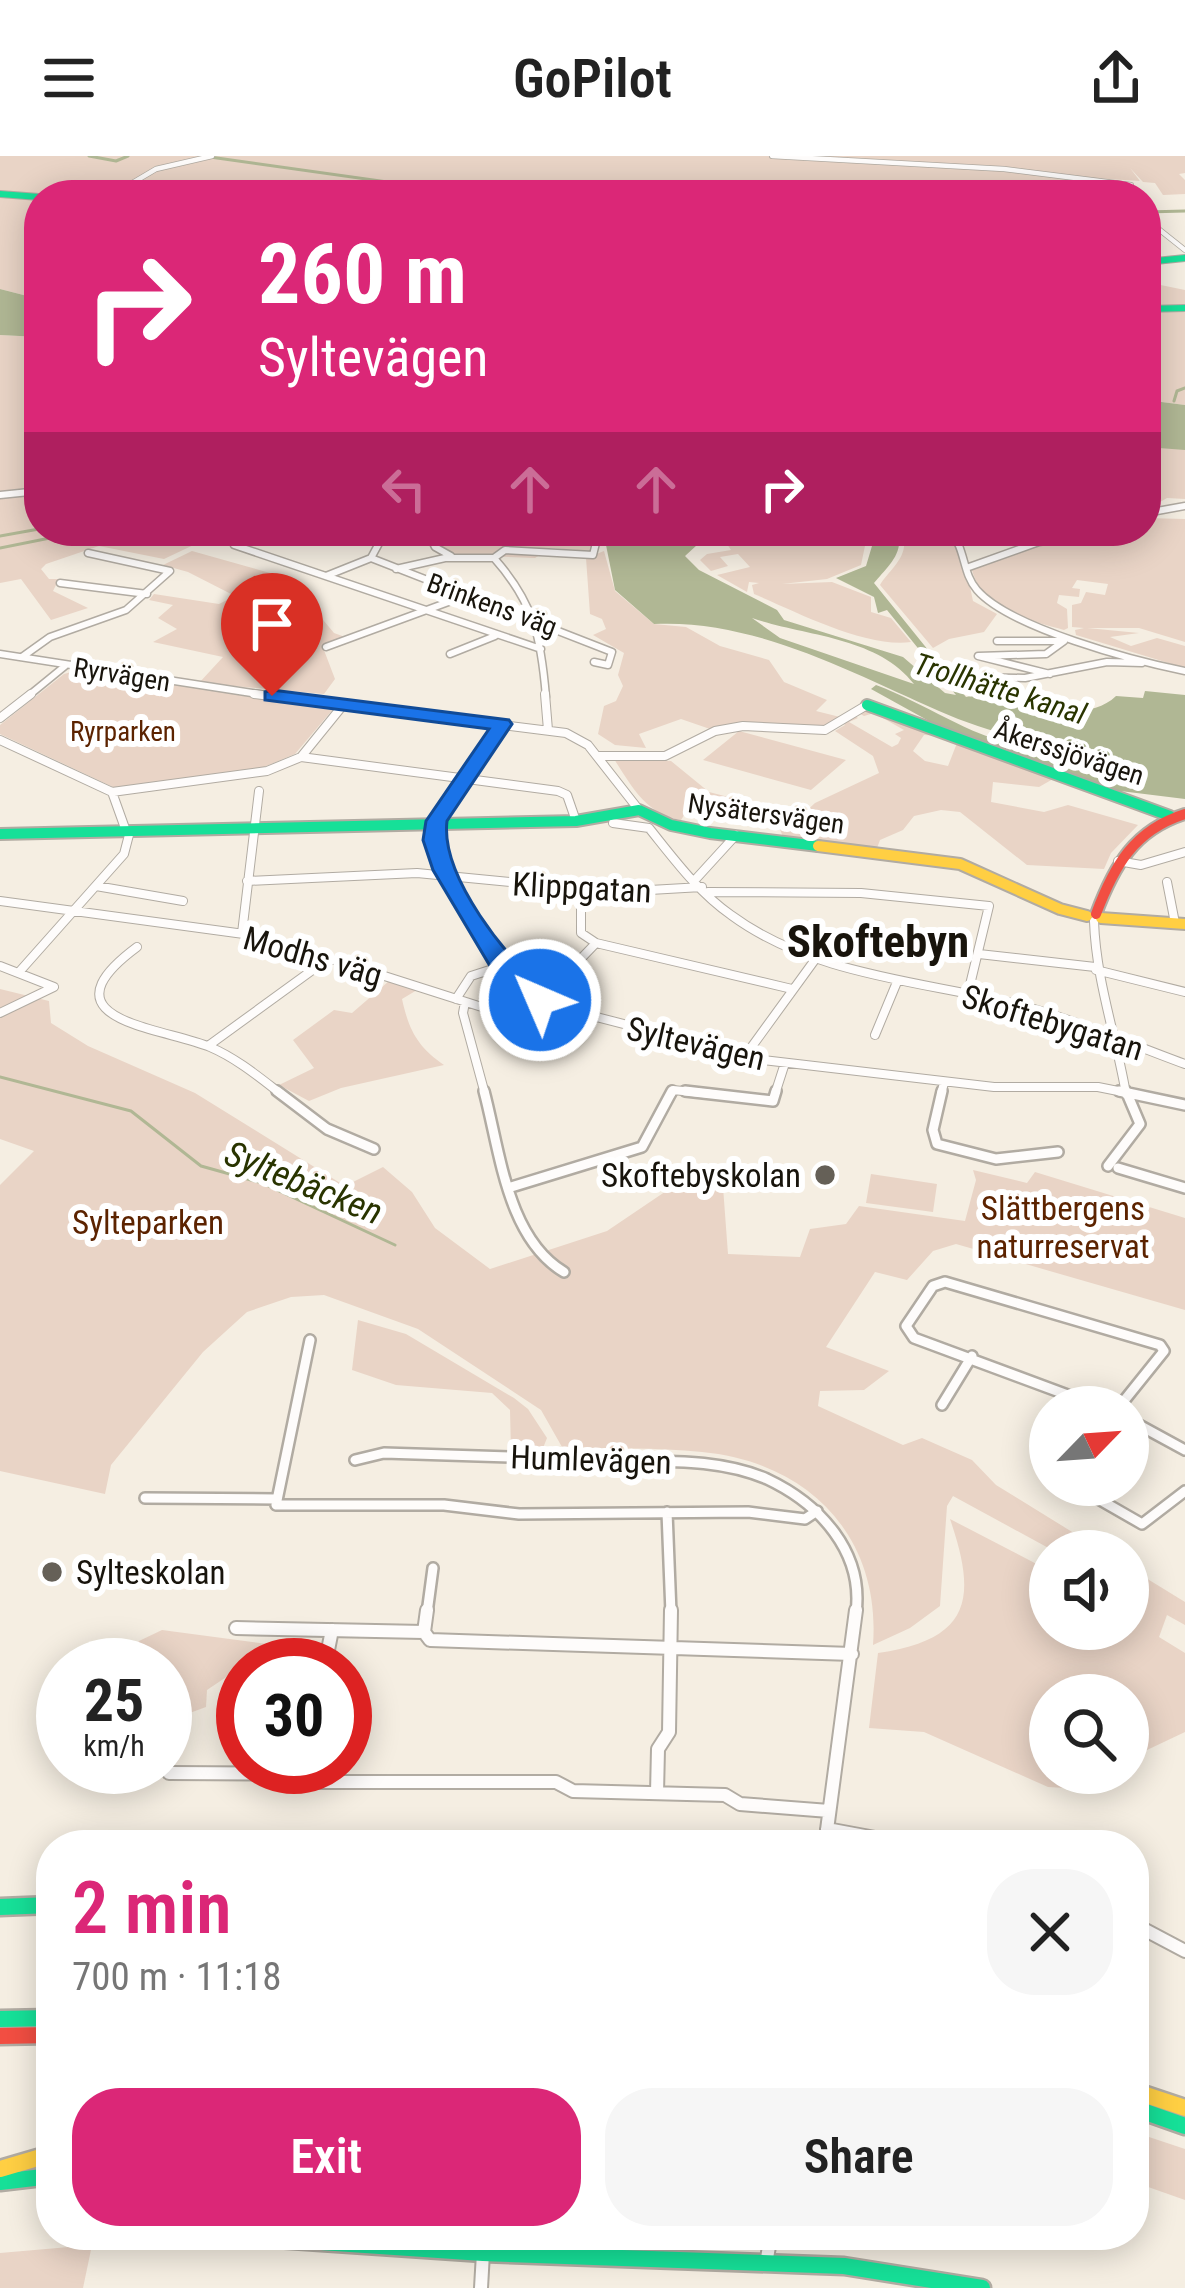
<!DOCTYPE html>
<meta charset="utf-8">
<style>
:root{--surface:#fff;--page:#f6f6f6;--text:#222;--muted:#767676;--accent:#db2777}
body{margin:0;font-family:"Roboto Condensed",sans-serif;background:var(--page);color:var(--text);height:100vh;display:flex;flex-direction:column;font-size:45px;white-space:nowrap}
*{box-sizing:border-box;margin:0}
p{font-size:39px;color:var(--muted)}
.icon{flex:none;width:66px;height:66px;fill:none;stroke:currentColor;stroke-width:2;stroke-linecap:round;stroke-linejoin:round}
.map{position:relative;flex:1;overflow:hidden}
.details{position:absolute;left:36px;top:1674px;width:1113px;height:420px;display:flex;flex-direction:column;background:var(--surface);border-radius:48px;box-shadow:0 6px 30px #0003}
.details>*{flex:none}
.hud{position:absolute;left:24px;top:24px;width:1137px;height:366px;border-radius:48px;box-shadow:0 6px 30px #0003;background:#db2777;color:#fff;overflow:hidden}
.needle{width:78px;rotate:65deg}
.tools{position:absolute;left:1029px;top:1230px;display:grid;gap:24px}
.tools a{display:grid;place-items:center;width:120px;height:120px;border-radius:50%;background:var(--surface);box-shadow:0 6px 30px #0003;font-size:60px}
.speed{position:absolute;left:36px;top:1482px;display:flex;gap:24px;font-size:60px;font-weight:700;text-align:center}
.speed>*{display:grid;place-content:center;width:156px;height:156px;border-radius:50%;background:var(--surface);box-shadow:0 6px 30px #0003;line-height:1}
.speed small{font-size:30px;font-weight:400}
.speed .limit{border:18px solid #d22;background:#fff;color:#111}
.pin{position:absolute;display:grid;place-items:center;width:102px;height:102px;color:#fff;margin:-123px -51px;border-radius:50% 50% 50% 0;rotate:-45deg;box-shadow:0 0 12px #0007}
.pin .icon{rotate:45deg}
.me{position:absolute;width:132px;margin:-66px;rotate:315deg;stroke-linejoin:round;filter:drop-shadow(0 0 9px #0008)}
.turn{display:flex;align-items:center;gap:42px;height:252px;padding:0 36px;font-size:54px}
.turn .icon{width:156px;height:156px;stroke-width:2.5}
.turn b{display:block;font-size:84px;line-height:102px}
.lanes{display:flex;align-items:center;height:114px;padding:0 36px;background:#0003;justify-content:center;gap:60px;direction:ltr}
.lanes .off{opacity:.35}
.round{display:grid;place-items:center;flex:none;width:126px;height:126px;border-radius:48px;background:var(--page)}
.headline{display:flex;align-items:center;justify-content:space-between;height:204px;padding:0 36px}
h1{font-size:72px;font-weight:600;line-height:90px;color:var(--accent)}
.button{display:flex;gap:24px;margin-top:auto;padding:24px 36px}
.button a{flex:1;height:138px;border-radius:48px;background:var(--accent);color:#fff;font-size:48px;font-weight:600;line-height:138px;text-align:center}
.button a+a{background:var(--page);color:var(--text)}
header{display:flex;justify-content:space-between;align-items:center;height:156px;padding:0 36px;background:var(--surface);font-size:54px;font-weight:600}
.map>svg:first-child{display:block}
.green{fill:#e9d4c6}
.water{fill:#b0b794;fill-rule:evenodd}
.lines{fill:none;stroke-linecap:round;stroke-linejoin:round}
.stream{stroke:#b0b794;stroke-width:3}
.street-far4-casing{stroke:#b1aba2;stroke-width:6}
.street-far3-casing{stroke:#b1aba2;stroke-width:9}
.street-far2-casing{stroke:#b1aba2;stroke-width:10}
.street-far1-casing{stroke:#b1aba2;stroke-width:14}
.street-casing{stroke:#b1aba2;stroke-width:16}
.fast-far2-casing{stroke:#b1aba2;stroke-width:8}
.fast-far1-casing{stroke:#b1aba2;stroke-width:14}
.fast-casing{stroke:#b1aba2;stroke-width:21}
.slow-far1-casing{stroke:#b1aba2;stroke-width:14}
.slow-casing{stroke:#b1aba2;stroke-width:21}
.jam-far1-casing{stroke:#b1aba2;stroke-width:14}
.jam-casing{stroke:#b1aba2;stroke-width:21}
.street-far4{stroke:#fefcfb;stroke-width:4.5}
.street-far3{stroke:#fefcfb;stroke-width:6}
.street-far2{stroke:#fefcfb;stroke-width:8}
.street-far1{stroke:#fefcfb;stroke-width:9}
.street{stroke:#fefcfb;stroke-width:12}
.fast-far2{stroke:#16e098;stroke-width:6}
.fast-far1{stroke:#16e098;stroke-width:10}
.fast{stroke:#16e098;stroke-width:16}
.slow-far1{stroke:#ffcf43;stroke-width:10}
.slow{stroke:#ffcf43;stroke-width:16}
.jam-far1{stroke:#f24e42;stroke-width:10}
.jam{stroke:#f24e42;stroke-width:16}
.route{fill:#1a73e8;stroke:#114b97;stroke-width:3}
.poi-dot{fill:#656057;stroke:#fff;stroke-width:4.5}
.labels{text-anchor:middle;stroke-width:12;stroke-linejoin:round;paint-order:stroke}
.far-street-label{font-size:27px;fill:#18140c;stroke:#fff}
.far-park-label{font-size:27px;fill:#5c2300;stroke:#fff}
.far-water-label{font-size:30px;font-style:italic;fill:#293400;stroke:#fff}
.street-label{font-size:33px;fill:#18140c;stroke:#fff}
.poi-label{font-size:33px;fill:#18140c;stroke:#fff;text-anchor:end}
.park-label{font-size:33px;fill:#5c2300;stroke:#fff}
.water-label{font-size:36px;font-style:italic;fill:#293400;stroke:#fff}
.district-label{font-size:45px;font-weight:bold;fill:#18140c;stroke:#fff}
</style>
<header><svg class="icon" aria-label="menu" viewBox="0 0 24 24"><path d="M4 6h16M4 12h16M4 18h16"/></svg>GoPilot<svg class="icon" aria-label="share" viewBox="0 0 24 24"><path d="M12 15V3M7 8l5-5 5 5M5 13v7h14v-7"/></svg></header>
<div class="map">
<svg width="1185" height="2132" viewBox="0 0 1185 2132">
<rect width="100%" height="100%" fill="#f5eee2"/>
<path class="green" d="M0,0h1185v17l-6,1 6,6v14l-22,1 -8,-12 -12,-1 -13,-14 10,13 -64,-4 9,10 -80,2 2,6h-55l-3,-6 -8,-1 4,7h-32l-3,-7 -45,-2 40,4 4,5h-122l56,-9 -4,-1c-92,11 -183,13 -275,0l-8,2 77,8h-594v104l-39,-10z
M1146,126l39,8v115l-39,-5z
M0,179l39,2v194h184l-59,28 -65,-13 -53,18 -5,5 8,10h10l-6,12 35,17 -37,12 -30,-41 -21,4z
M1146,291l39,1v51l-18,-1 -21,12z
M1146,362l39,1v123l-46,-14h-52l52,5 -29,4 21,9 26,-8 28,8v22l-109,-33 -1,-5 9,-2 -12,-1v-22l9,-2 5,-11 19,3 3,-11 -31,-4 -5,8 8,1 -1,8 -20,-2 -2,8 10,6 1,19 -4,2c-36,-10 -81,-19 -92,-60 50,-29 117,-39 174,-39z
M433,375h150l11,12 -3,8 -40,-3 -16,10 -79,-3 -15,-8z
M813,375h45l7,15 -4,19 -34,14 -45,5 50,-2 39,15v15l20,6 20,24c-46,6 -114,-30 -157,-48l-2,-9 7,-2 -10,-1 -2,10 -30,-17 33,-8 -12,-13 -18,3 8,9 -17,5 -11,-11 7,-6 24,-4 -4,-6z
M901,375h44l17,18 11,52 24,13 -13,18 -35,7 -16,9 -53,-63c8,-15 33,-30 21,-54z
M192,395l89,25 -21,10 49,17 25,30 11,4 -23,8 13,34 -11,15 -125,-11 24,-26 -70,-15 24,-13 -19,-11 15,-13 -24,-5 5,-6 65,10 16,-8 -47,-24 -25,-7z
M604,395l11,40 39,33 32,3 34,19 49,14 15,22 43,18 -11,11 24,6 -17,12 -78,-6 -35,6 -29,-10 -42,15 7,14 -31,-3 -17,-11 6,-28 12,-5 7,-15 -5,-11 6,-22 -31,-18 13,-6 -4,-10 -12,-5 -4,-56z
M75,515l256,35 3,2 -39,46 -31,13 -149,21 -115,-54v-9l64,-51z
M868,552l76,28 -20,-1 -11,16 12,10 23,5 9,-23 96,36 -14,8 -46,-5 -2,20 53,10 24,-7 70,20 -27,28 -7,16 -77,-4 -67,-53 -19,-2 -27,6 -11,14 -23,10 -3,8 -94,-11 -5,-13 -33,-3 -9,-9 -48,-3 -7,11c-35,-6 -49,-33 -67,-61l57,2 38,31 92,24 14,-13 64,-30 -6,-17 -38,-25 10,-6 -3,-3 11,-7 5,3 -9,4 43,25 6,-3 3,-6 -6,-4 9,-4 -30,-17 -10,3 -7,-4z
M739,575l107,29 -35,30 -108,-30z
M389,825l28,9 -15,9c7,32 16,48 42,66l-103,23 -32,13 -30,-16 35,-17 -21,-28 41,-30 18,3z
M0,833l49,12 2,22 37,23 107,47 150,93 38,-19 29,25 23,36 55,41 117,-38 74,-50 42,6 5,67 72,3 10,-28 36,-5 13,-18 106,15 11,-41 -3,-10 54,13 8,-11 150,46v92l-229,-66 -23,7 -26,29 -32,-8 -49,75 63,24 -25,19 -44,1 -2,15 85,39 19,-7 50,22 24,25 107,66h-49l-101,-55 -6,10 -7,100 -30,22 -37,17c8,-108 -64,-183 -171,-193 -46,-5 -94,-3 -140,-5l-21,-37 -123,-81 -94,-34 -33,2 -44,15 -44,40 -92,113 -6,29 -105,-23v-286l34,-34 -34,-12z
M871,1018l66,10 -4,28 -67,-9z
M358,1164l48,14 108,64 14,11 19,29 -4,10 -32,4 -1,-42 -18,-17 -96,-8 -44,-15z
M950,1363l100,52v58h78v-62l57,35v23l-18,-10 -8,22 26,16v79l-57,27v-64h-78v78h48l-33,15 -17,-1 -124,-55 -55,-4 9,-75c94,-14 99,-55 72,-134z
M162,1474l112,15 -67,45 -1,17 -41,15v-57h-49v-13z
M1134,1976l51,17v51l-51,-18z
M92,2089l-9,43h-83v-35z"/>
<path class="water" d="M0,133l39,10v38l-39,-2z
M1146,244l39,5v45l-39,-3z
M599,375l67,15 127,-15 -96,14 -12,11 14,14 78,40 7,10 119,37 42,36 11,2 -69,-85 -9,3 -4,-16 -38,-19 30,-12 6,-20 -9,-15h34c9,22 -12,38 -23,52l92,114 10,-2c40,5 107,33 140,1l27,2 2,-7 40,4v104l-89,-11 -131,-47 -94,-52 5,-4c54,20 99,56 157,63l4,-4c-33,-10 -67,-19 -98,-33 -89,-39 -185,-92 -285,-87l-39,-34 -11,-55zM752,462c51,18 125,18 162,66l-134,-46z"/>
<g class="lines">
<path class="stream" d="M89,0l27,5 12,-5
M210,1l270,38
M1146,56l39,-1
M1174,245l3,-10 8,-3
M119,375l6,6 42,-6
M0,380l39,-7
M0,392l70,-14 55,3
M0,921l131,34 70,55 61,17 133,62"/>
<g class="street-far4-casing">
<path id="street-far4" d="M772,0l232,13 127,16 -24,3
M112,39l44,-26 56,-13
M1146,63l39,31"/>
</g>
<g class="street-far3-casing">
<path id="street-far3" d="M0,339l39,-4
M1146,357l39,-7
M427,375l8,16 16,9
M950,375c16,18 12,42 27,59 33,38 158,71 208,81
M384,378l-13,24 241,94 -4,13 -14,-3
M234,389l307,104
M494,402c40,45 47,79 52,139
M494,402l11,-8 88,5 4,-16 -7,-8
M969,411l70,-25 70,-11
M396,413l49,-11h49
M326,420l45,-18
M60,427l87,11
M997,485h67
M326,491l136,-50
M0,498l278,43
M450,498l45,-18
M22,501l28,-20 76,-27 44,-39 -82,-18
M1050,518l-72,-18 68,-2 18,-13
M962,521l63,1 82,-16 35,1
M27,541l38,-31"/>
</g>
<g class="street-far2-casing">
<path id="street-far2" d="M254,538l312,39 22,12 51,65
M545,538l3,36
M0,562l31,-24
M502,568l-66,97c-4,41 56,144 89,170 7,6 17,10 25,14l213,55 231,27h104l35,7
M0,584l112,52 155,-21 34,-14 43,-53
M599,600h66l50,-25 28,-5 82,4 42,-25
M301,601l257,34 9,4 9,26
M112,636l14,39
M613,667l36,5c25,31 49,64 82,87 83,61 192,66 289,90 56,15 110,39 165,59
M1118,705l23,4 44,-13
M247,725l170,-8 198,19 87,-5
M694,725l42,-46
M1167,726l8,41
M96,730l87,15
M708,736l153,1 128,13 -21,87
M0,745l259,35 229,73 34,4 27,-8
M581,752v25l15,10 196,46
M1094,765c2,60 22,114 32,173
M242,777l17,-142
M137,791c-100,74 25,80 73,100 26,11 49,30 71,47
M979,798l116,13
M0,810l54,21 -54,26
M1096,814l89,22
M20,815l104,-117 6,-23
M456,843l15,-23 31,-10
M540,845l56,-58
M465,846l-2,11 22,81
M875,879l22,-53
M208,890l121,-88
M745,900l69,-95
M671,938l2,-4 39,4
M775,938l10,-31
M941,938l3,-11"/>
</g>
<g class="street-far1-casing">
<path id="street-far1" d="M277,935l50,38 47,20
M484,935c16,60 23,147 80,181
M685,935l88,10 3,-10
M942,935l-9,39 4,14 59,15 62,-7
M1119,935l66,14
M1108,1010l32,-42 -14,-33
M1118,1012l67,20
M508,1032l134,-41 30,-56
M310,1184l-34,165h168l75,9 229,-2 57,7 12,-8
M942,1249l30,-49
M1100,1251l-186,-69 -8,-12 27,-40 12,-4 215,63 4,6 -45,56
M1128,1263l57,31
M355,1304l29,-7c73,2 147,5 220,7 53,2 113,-3 163,19 53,25 97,73 89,134
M1074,1329l68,39 43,-33
M145,1342l132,1
M667,1356l4,101
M427,1457l6,-45"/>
</g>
<g class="street-casing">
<path id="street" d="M236,1472l188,4 6,8 422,14
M424,1476l3,-22
M325,1509l7,-35
M169,1617l140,1 11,8h236l17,9 152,4 15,9 89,7
M657,1637l1,-44 11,-17 2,-122
M827,1673l86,16
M825,1689l31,-235
M1134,1768l51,27
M766,2108l5,-29
M481,2132l2,-35"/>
</g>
<g class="fast-far2-casing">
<path id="fast-far2" d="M0,38l39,3
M1146,106l39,-4
M1146,153l39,-1"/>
</g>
<g class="fast-far1-casing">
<path id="fast-far1" d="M867,549l303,111
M0,678l576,-13 63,-11 32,15 39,8 108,13"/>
</g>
<g class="fast-casing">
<path id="fast" d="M0,1751l51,-2
M0,1863l51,-1
M1134,1952l51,18
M0,2026l51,-6
M216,2079l267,18 361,13 138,22"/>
</g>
<g class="slow-far1-casing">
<path id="slow-far1" d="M818,690l142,18 100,45 27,7
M1101,762l84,6"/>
</g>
<g class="slow-casing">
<path id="slow" d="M1134,1935l51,17
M0,2013l51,-15"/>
</g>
<g class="jam-far1-casing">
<path id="jam-far1" d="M1096,758c18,-48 38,-84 89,-100"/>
</g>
<g class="jam-casing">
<path id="jam" d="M0,1880l51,-1"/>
</g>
<use href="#street-far4" class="street-far4"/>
<use href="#street-far3" class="street-far3"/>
<use href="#street-far2" class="street-far2"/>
<use href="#street-far1" class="street-far1"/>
<use href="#street" class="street"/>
<use href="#fast-far2" class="fast-far2"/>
<use href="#fast-far1" class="fast-far1"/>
<use href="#fast" class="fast"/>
<use href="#slow-far1" class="slow-far1"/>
<use href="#slow" class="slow"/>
<use href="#jam-far1" class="jam-far1"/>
<use href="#jam" class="jam"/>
</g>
<path class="route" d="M272,534l237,30 3,4 -65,97c-7,56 61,138 101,174v11h-17l-41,-40 -57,-96 -10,-30 3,-19 63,-92 -224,-29v-8z"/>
<g class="poi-dot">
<circle cx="825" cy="1019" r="12"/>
<circle cx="52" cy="1416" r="12"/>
</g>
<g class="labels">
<g class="far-street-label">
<text transform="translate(492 449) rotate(20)" y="9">Brinkens väg</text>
<text transform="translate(122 519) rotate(9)" y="9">Ryrvägen</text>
<text transform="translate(1069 597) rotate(18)" y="9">Åkerssjövägen</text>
<text transform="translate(766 658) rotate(8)" y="9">Nysätersvägen</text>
</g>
<g class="far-park-label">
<text x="123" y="585">Ryrparken</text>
</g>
<g class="far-water-label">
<text transform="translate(1000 533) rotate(17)" y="10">Trollhätte kanal</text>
</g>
<g class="street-label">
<text transform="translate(582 731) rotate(3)" y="12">Klippgatan</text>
<text transform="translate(313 800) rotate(16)" y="12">Modhs väg</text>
<text transform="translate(1053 866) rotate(17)" y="12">Skoftebygatan</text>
<text transform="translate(696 887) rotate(13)" y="12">Syltevägen</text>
<text transform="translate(591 1303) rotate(2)" y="12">Humlevägen</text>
</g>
<g class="poi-label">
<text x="801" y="1031">Skoftebyskolan</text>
<text x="76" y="1428" text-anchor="start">Sylteskolan</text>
</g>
<g class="park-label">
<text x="1063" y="1064">Slättbergens<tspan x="1063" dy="38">naturreservat</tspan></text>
<text x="148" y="1078">Sylteparken</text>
</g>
<g class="water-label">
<text transform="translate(304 1026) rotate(22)" y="13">Syltebäcken</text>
</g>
<g class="district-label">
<text x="878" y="801">Skoftebyn</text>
</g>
</g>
</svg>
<div class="tools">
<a><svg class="needle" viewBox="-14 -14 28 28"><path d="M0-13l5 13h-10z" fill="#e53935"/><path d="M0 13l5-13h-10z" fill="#767676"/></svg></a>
<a><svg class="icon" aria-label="sound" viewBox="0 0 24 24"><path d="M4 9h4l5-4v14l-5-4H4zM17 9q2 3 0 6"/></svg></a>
<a><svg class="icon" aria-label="search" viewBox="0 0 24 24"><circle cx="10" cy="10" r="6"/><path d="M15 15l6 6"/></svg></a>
</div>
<div class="speed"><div>25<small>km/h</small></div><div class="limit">30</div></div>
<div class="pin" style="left:272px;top:540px;background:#d93025"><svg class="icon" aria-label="arrive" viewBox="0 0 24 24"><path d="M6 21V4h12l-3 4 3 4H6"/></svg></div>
<svg class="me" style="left:540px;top:844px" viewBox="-20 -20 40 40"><circle r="17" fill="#1a73e8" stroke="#fff" stroke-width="3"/><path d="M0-11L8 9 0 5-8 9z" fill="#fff"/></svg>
<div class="hud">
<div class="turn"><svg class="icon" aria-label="right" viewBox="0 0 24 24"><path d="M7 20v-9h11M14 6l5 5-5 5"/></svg><div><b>260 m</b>Syltevägen</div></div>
<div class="lanes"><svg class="icon off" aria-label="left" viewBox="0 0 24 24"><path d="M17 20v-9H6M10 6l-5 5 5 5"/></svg><svg class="icon off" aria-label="ahead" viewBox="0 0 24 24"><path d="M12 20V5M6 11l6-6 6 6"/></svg><svg class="icon off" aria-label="ahead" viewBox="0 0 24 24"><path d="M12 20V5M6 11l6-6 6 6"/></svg><svg class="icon" aria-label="right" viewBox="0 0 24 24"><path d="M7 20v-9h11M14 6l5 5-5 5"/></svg></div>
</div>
<section class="details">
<div class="headline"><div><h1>2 min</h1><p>700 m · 11:18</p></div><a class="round"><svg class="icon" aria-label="close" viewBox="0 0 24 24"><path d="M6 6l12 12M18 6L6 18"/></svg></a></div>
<div class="button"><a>Exit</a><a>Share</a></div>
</section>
</div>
